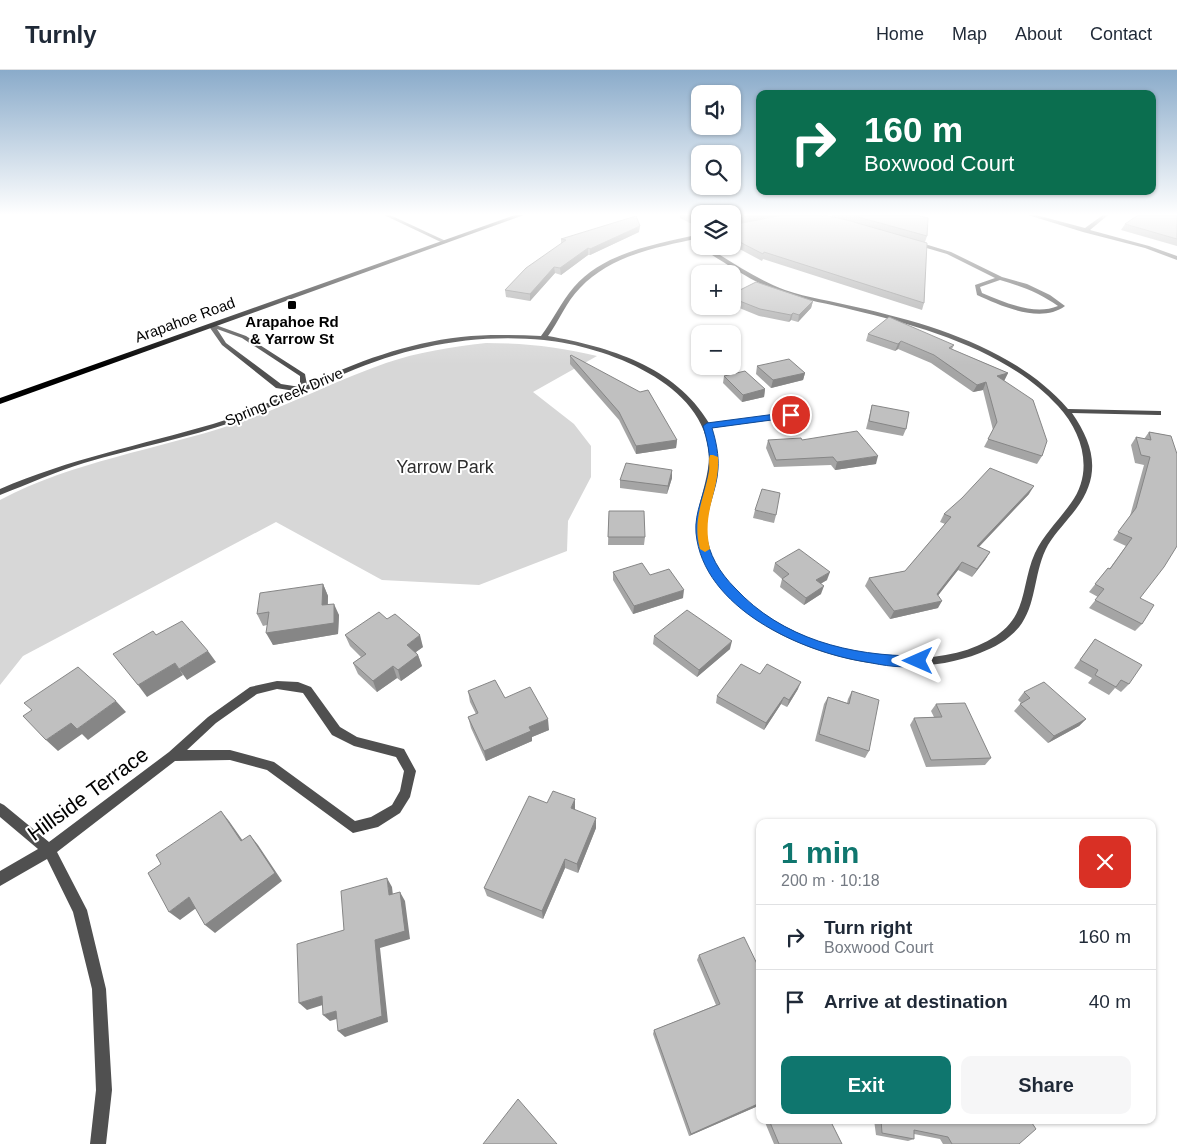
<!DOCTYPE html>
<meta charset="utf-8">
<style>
:root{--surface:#fff;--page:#f6f6f7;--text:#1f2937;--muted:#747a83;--line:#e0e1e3;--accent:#0f766e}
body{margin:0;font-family:Arial,sans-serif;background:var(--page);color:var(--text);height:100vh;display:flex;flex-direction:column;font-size:19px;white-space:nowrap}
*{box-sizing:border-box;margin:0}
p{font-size:16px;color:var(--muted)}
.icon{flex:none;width:28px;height:28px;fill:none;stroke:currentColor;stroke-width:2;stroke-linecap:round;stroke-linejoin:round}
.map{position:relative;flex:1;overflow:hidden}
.sheet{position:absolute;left:756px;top:749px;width:400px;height:305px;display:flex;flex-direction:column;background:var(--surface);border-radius:10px;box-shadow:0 1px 4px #0004}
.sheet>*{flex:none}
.hud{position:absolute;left:756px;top:20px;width:400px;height:105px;border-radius:10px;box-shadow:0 1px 4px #0004;background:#0b6e4f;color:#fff;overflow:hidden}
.fabs{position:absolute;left:691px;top:15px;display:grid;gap:10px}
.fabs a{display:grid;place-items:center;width:50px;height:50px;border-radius:10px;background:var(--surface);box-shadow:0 1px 4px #0004;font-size:25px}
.pin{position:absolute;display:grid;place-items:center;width:42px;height:42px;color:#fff;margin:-21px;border:2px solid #fff;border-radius:50%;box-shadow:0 1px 5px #0007}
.me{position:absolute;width:55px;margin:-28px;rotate:270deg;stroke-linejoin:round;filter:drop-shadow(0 0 4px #0008)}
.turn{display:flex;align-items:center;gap:18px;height:105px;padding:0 25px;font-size:22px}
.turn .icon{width:65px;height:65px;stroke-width:2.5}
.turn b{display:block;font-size:35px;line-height:42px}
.round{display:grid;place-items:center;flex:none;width:52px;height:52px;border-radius:10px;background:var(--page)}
.overview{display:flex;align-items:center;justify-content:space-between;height:85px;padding:0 25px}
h1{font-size:30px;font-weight:600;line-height:38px;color:var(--accent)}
.button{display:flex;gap:10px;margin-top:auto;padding:10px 25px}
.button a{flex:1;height:58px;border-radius:10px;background:var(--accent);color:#fff;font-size:20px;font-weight:600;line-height:58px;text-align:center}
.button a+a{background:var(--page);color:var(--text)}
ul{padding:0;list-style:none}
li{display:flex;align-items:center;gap:15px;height:65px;padding:0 25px;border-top:1px solid var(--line)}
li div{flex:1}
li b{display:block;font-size:19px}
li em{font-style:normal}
header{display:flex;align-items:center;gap:30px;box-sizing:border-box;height:70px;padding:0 25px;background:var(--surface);border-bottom:1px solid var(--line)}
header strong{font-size:24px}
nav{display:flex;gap:28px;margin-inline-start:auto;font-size:18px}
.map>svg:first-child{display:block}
.green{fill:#d7d7d7}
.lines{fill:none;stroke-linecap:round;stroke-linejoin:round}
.lane{fill:#505050;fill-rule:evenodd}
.street{fill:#505050;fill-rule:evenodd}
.primary{fill:#000;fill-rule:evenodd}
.wall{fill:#a5a5a5}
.shaded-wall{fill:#868686}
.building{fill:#c0c0c0;stroke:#868686}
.route{fill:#1a73e8;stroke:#114b97}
.slow{fill:#f59e0b}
.poi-dot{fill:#000;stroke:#fff;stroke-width:2}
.labels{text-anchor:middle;stroke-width:4;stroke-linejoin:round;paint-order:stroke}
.far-street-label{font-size:15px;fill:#000;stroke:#fff}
.far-poi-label{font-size:15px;font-weight:bold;fill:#000;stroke:#fff}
.park-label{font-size:18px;fill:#2e2e2e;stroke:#fff}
.near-street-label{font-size:21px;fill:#000;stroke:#fff}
</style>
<header>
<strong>Turnly</strong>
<nav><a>Home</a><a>Map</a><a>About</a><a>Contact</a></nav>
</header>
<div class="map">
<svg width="1177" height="1074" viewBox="0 0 1177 1074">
<rect width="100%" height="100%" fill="#fff"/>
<path class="green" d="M486,273c38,0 74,4 111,13l-64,36 41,32 17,22v31l-23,44 -1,30 -88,34 -97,-5 -106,-58 -253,134 -23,29v-185c74,-39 156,-50 234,-76 52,-17 100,-43 152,-61 32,-11 65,-16 100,-20z"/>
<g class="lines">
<path class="lane" d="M384,145h6l58,27 -5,1z
M915,171l36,11 51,25 25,7 23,11 15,11c-24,18 -64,0 -88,-11l-2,-10 20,-7 -48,-24 -34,-10 -1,-1zM1000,210c21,6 40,13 58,26 -24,10 -54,-4 -76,-13l-2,-6z"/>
<path class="street" d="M1028,145h8l49,13 18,-13h5l-18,15 59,16 28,10v4l-32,-12 -62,-16z
M700,164v4c-42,9 -89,17 -120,50 -14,14 -21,33 -32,48 61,11 127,30 161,87l102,-12v4h-3l-97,13c8,21 6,44 1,66 -2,11 -6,22 -6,33 -1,13 4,26 10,37 44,80 203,123 280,72 32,-21 25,-52 39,-83 9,-19 24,-33 36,-50 23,-31 12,-70 -13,-97 -50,-55 -134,-79 -205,-96 -23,-6 -48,-10 -71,-17 -29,-10 -56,-30 -83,-46v-2l6,1c26,15 52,34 80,44 23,8 47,11 71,17 75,17 160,42 212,102l93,2v4h-3l-86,-2c23,33 29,63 4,96 -9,12 -20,23 -28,36 -14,25 -11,55 -26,78 -10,15 -26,24 -42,30 -58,23 -127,13 -183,-11 -43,-18 -91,-56 -100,-105 -4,-25 12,-54 12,-81 -2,-73 -105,-110 -165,-116 -68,-7 -136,6 -198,33 -37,15 -72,34 -110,48 -49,17 -101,27 -152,42 -29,9 -56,21 -84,32v-6c69,-30 141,-44 213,-65 28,-9 55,-21 82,-33l-19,-3 -54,-43 -14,-20 1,-1h4l33,12 59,38 2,11c49,-23 100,-42 154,-48 27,-3 53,-2 80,-1 12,-16 20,-34 33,-49 30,-35 83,-43 126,-53zM217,259l25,9 58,38v11l-19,-3 -55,-41z
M277,611l21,1 13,5 29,40 17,10 47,12 12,22 -6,26 -10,16 -22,14 -25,6 -86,-63 -37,-10 -55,1 -118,91 30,58 19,79 6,101 -6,54h-16l6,-54 -4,-101 -19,-77 -26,-53 -47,27v-15l38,-22 -38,-32v-14l4,2 45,37 120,-90 39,-35 42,-30zM277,619l26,4 29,42 22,11 42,11 8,14 -4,20 -8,14 -21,12 -16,4 -81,-59 -44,-12h-43l29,-27 41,-29z"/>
<path class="primary" d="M515,145h9l-524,189v-6z"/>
</g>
<path class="wall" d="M680,145h20v13l-20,-10z
M732,145l90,2h10v-2h84l11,21 -2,6 -1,61 -2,7 -159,-51 -1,2 -30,-16z
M1177,145v31l-56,-16 4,-6z
M639,162l-49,23h-2l-27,20 -6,-2 -25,28 -24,-4 -1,-7 56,-46v-5z
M732,224l81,7 -2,7 -13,14 -7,-2 -2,2 -30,-6 -27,-11z
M868,264l86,11 -2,4 56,24 -4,8 38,75 -5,8 -53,-17 9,-17 -10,-40 -10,2 -42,-29 -33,-14 -3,2 -29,-10z
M570,286l107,84 -1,8 -40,6 -17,-34 -49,-56z
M757,296l48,7 -2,7 -32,8 -15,-14z
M724,306l41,13 -1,8 -22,5 -19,-19z
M872,335l34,24 -3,7 -37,-7z
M1149,362l22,4 -31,162 2,26 -7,7 -46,-23 9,-11 -9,-5 19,-24h2l16,-22 -13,-6 17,-24 14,-51 -9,-2 -4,-18 5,-8 8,2z
M768,370h34l74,24 -41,6 -4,-5 -57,2 -8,-19z
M672,408l-5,16 -47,-6v-8z
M1029,424l-50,53 11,5 -5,8 -13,17 -14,-7 -20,25v13l-48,11 -25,-33 4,-8 36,-7 40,-47 -5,-2 4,-8z
M755,440l21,5 -2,8 -21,-5z
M609,441l36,26 -1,8h-36z
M775,493l52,17 -6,3v11l-17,11 -24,-18 2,-8 -9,-8z
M613,502l37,3 33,23 -50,16 -20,-34z
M323,514l5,12v9l11,10 -1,19 -65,11 -6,-20 -4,1 -6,-12z
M345,565l78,12 -7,5 2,3 4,11 -21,15 -4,-3 -20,14 -19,-18 -5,-11 8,-6 -11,-11z
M654,566l76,13 -33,28 -44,-33z
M1095,569l34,45 -8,8 -6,-4 -6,7 -21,-12 4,-5 -18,-10z
M760,604l38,15 -11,18 -6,-3 -17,26 -48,-27 1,-7z
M468,621l37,7 44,32 -17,7v4l-46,20 -15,-33 -3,-11 8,-3 -6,-12z
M852,621l17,60 -4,7 -50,-17 9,-37 4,-7 19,6 1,-4z
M1024,622l62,27 -7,7 -31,17 -34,-32 7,-8 -3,-3z
M936,634l55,54 -6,7 -59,2 -16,-42 4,-7 20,-1 -3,-6z
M547,733l28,6v1l21,18 -18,45 -13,-5 -22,51 -56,-23 -3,-8z
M699,885l61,15v140l-2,-4 -69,30 -36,-102 1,-4 62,-25 -19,-45z
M764,1050h66l12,24h-68z
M874,1050h156l-11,24h-76l-3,-5 -26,-5v5l-6,2 -32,-6z"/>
<path class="shaded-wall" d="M754,145h33l-55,10 1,-6z
M640,156l-1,6 -49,23v-6z
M588,178v7l-27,20 -1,-7z
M554,197l1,6 -25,28v-7z
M813,231l-2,7 -13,14 1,-7z
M793,243l-2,7 -2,2 2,-7z
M901,271l-3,8 -3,2 3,-7z
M805,303l-2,7 -32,8 2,-8z
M1008,303l-4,8 -7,-5z
M986,312l-3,8 -10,2 4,-7z
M765,319l-1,8 -22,5 1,-7z
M677,370l-1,8 -40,6v-8z
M878,386l-2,8 -41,6 2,-8z
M672,400v8l-5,16 1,-8z
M1034,416l-5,8 -57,60 5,-8z
M990,482l-5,8 -13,17 5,-8z
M962,492l-4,8 -25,32 4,-8z
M830,502l-3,8 -13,8 2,-8z
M323,514l5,12 -1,21 -5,-12z
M824,516l-3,8 -17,11 2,-7z
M684,520l-1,8 -50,16 1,-8z
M942,531l-4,7 -48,11 4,-8z
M334,534l5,11 -1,19 -65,11 -7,-12z
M420,565l3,12 -13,9 -3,-11z
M732,571l-2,8 -33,28 2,-7z
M208,581l8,11 -29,18 -8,-11z
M418,585l4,11 -21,15 -3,-11z
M175,593l8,12 -36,22 -9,-12z
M393,596l4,12 -20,14 -4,-11z
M801,612l-3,7 -11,18 2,-7z
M784,627l-3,7 -17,26 2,-7z
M116,631l10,11 -38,28 -11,-11z
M548,649l1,11 -17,7v4l-46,20 -2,-10 45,-24z
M1086,649l-7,7 -31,17 6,-7z
M71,653l11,11 -24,17 -12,-11z
M575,729v10l-4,9v-10z
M221,741l8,10 21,30 -9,-10z
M596,748v10l-18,45 -1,-9z
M250,765l8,10 24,36 -67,52 -10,-8z
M565,789v9l-22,51 -1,-8z
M387,808l5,9 2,17 -5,-9z
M400,822l5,9 5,38 -30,9 8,74 -43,15 -7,-6 37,-91z
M189,827l10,9 -19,14 -11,-8z
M322,926l7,7 -22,7 -8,-7z
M336,941l7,6 -13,4 -7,-6z
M760,1033l-2,3 -69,30 2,-2z"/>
<path class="building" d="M687,145h13v6z
M732,145h22l-22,4z
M783,145h39v2l2,-2 23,5 80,23 -3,60 -160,-51 -1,2 -31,-16v-13z
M851,145h65l12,3 -1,18z
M1138,145h39v24l-52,-15z
M636,146l4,10 -50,23 -2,-1 -28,20 -6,-1 -24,27 -25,-4 21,-22 40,-28 -5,-1z
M756,212l57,19 -14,14 -6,-2 -2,2 -31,-6 -28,-11v-4z
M889,247l65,28 -5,3 59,25 -11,3 36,24 14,41 -5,15 -54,-17 9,-17 -11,-40 -9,3 -43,-30 -33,-14 -3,3 -30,-10z
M571,285l69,37 8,-2 29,50 -41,6 -17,-34 -49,-56z
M789,289l16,14 -32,7 -16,-14z
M745,301l20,18 -22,6 -19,-19z
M872,335l37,7 -3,17 -37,-8z
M857,361l21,25 -41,6 -4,-5 -57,3 -8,-20 33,-2 1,2z
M1149,362l22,4 6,18v92l-13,21 -24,31 14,7 -12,19 -47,-24 9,-11 -9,-5 13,-16 2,1 22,-31 -14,-6 18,-24 14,-51 -9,-2 -5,-18 15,3z
M626,393l46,7 -4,16 -48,-6z
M990,398l44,18 -57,60 13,6 -13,17 -15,-7 -25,32 5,7 -48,10 -25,-33 36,-7 46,-54 -7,-3 18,-16z
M762,419l18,4 -4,22 -21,-5z
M609,441h35l1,26h-37z
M799,479l31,23 -14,8 8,6 -18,12 -24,-19 7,-5 -14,-11z
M642,493l8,12 19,-6 15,21 -50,16 -21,-34z
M323,514l-1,21 12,-1v19l-68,10 3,-21 -12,2 3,-21z
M687,540l45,31 -33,29 -45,-34z
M379,542l8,7 8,-5 25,21 -13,10 11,10 -20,15 -5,-4 -20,15 -20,-18 13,-9 -21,-19z
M182,551l26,30 -29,18 -4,-6 -37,22 -25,-31 40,-23 3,4z
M1095,569l47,26 -13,19 -8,-4 -5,7 -21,-12 3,-5 -18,-10z
M741,594l19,10 7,-10 34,18 -12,18 -5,-3 -18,26 -49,-27z
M78,597l38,34 -39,28 -6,-6 -25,17 -23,-24 9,-6 -8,-7z
M495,610l10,18 25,-11 18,32 -19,8 2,4 -47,20 -16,-34 10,-4 -10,-22z
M1044,612l42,37 -32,17 -34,-32 10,-6 -6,-6z
M852,621l27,9 -10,51 -50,-17 9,-37 21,7z
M965,633l26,55 -60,2 -17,-42 28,-1 -6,-13z
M553,721l22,8 -4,9 25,10 -19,46 -12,-5 -23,52 -58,-23 45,-92 18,7z
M221,741l20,30 9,-6 25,38 -70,52 -16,-28 -20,15 -21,-39 13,-9 -5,-9z
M387,808l2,17 11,-3 5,39 -30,9 7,76 -44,15 -2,-20 -13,4 -1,-19 -23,7 -2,-59 47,-14 -3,-39z
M744,867l16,33v133l-69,31 -37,-104 66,-26 -21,-49z
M518,1029l39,45h-74z
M769,1050h61l12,24h-63z
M881,1050h149l6,9 -17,15h-67l-4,-7 -34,-7v9l-32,-6z"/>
<linearGradient id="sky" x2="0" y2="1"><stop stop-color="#8aabca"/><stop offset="0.49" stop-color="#fff"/><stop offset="1" stop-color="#fff" stop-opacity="0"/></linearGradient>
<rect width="1177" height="295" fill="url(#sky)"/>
<path class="route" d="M791,342l5,3 -2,2 -82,11c4,13 7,27 6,41 -1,21 -13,41 -12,63 2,22 14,41 29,56 47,51 115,68 183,68l4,1 2,4 -2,3c-17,6 -39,1 -56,-2 -65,-10 -163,-54 -170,-129 -2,-21 10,-42 13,-63 2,-15 -2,-30 -6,-44l4,-3z"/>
<path class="slow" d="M710,385h3l5,2c2,35 -17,55 -8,92l-5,3 -5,-3c-8,-30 4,-49 9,-78 1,-5 -1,-11 1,-16z"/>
<rect class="poi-dot" x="287" y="230" width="10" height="10" rx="2.5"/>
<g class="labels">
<g class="far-street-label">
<text transform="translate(185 250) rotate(-20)" y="5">Arapahoe Road</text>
<text transform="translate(284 327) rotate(-23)" y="5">Spring Creek Drive</text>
</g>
<g class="far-poi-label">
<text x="292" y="257">Arapahoe Rd<tspan x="292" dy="17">&amp; Yarrow St</tspan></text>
</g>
<g class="park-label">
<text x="445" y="403">Yarrow Park</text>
</g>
<g class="near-street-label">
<text transform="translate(88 724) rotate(-36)" y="7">Hillside Terrace</text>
</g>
</g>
</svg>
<div class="fabs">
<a><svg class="icon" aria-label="sound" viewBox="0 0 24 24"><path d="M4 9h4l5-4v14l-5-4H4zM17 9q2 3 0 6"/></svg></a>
<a><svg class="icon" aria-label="search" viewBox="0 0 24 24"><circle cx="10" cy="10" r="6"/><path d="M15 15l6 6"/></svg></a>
<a><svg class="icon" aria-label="layers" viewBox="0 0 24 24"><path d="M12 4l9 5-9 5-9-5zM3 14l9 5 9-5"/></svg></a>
<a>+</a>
<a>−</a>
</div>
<div class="pin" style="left:791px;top:345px;background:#d93025"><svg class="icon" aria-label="arrive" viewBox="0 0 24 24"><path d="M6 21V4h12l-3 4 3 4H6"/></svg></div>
<svg class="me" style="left:918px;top:591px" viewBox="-20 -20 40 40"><path d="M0-17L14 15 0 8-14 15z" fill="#1a73e8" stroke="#fff" stroke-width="4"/></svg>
<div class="hud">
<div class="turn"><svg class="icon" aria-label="right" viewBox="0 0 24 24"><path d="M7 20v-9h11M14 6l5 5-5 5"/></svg><div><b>160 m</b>Boxwood Court</div></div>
</div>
<section class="sheet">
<div class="overview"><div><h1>1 min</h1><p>200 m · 10:18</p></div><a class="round" style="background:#d93025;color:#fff"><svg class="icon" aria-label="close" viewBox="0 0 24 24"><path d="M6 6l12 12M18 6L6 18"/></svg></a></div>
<ul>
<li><svg class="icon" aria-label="right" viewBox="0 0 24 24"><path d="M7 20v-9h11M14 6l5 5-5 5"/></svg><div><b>Turn right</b><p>Boxwood Court</p></div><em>160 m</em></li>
<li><svg class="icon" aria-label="arrive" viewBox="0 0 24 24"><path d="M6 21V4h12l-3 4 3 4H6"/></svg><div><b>Arrive at destination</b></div><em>40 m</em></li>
</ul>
<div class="button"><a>Exit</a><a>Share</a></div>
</section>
</div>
